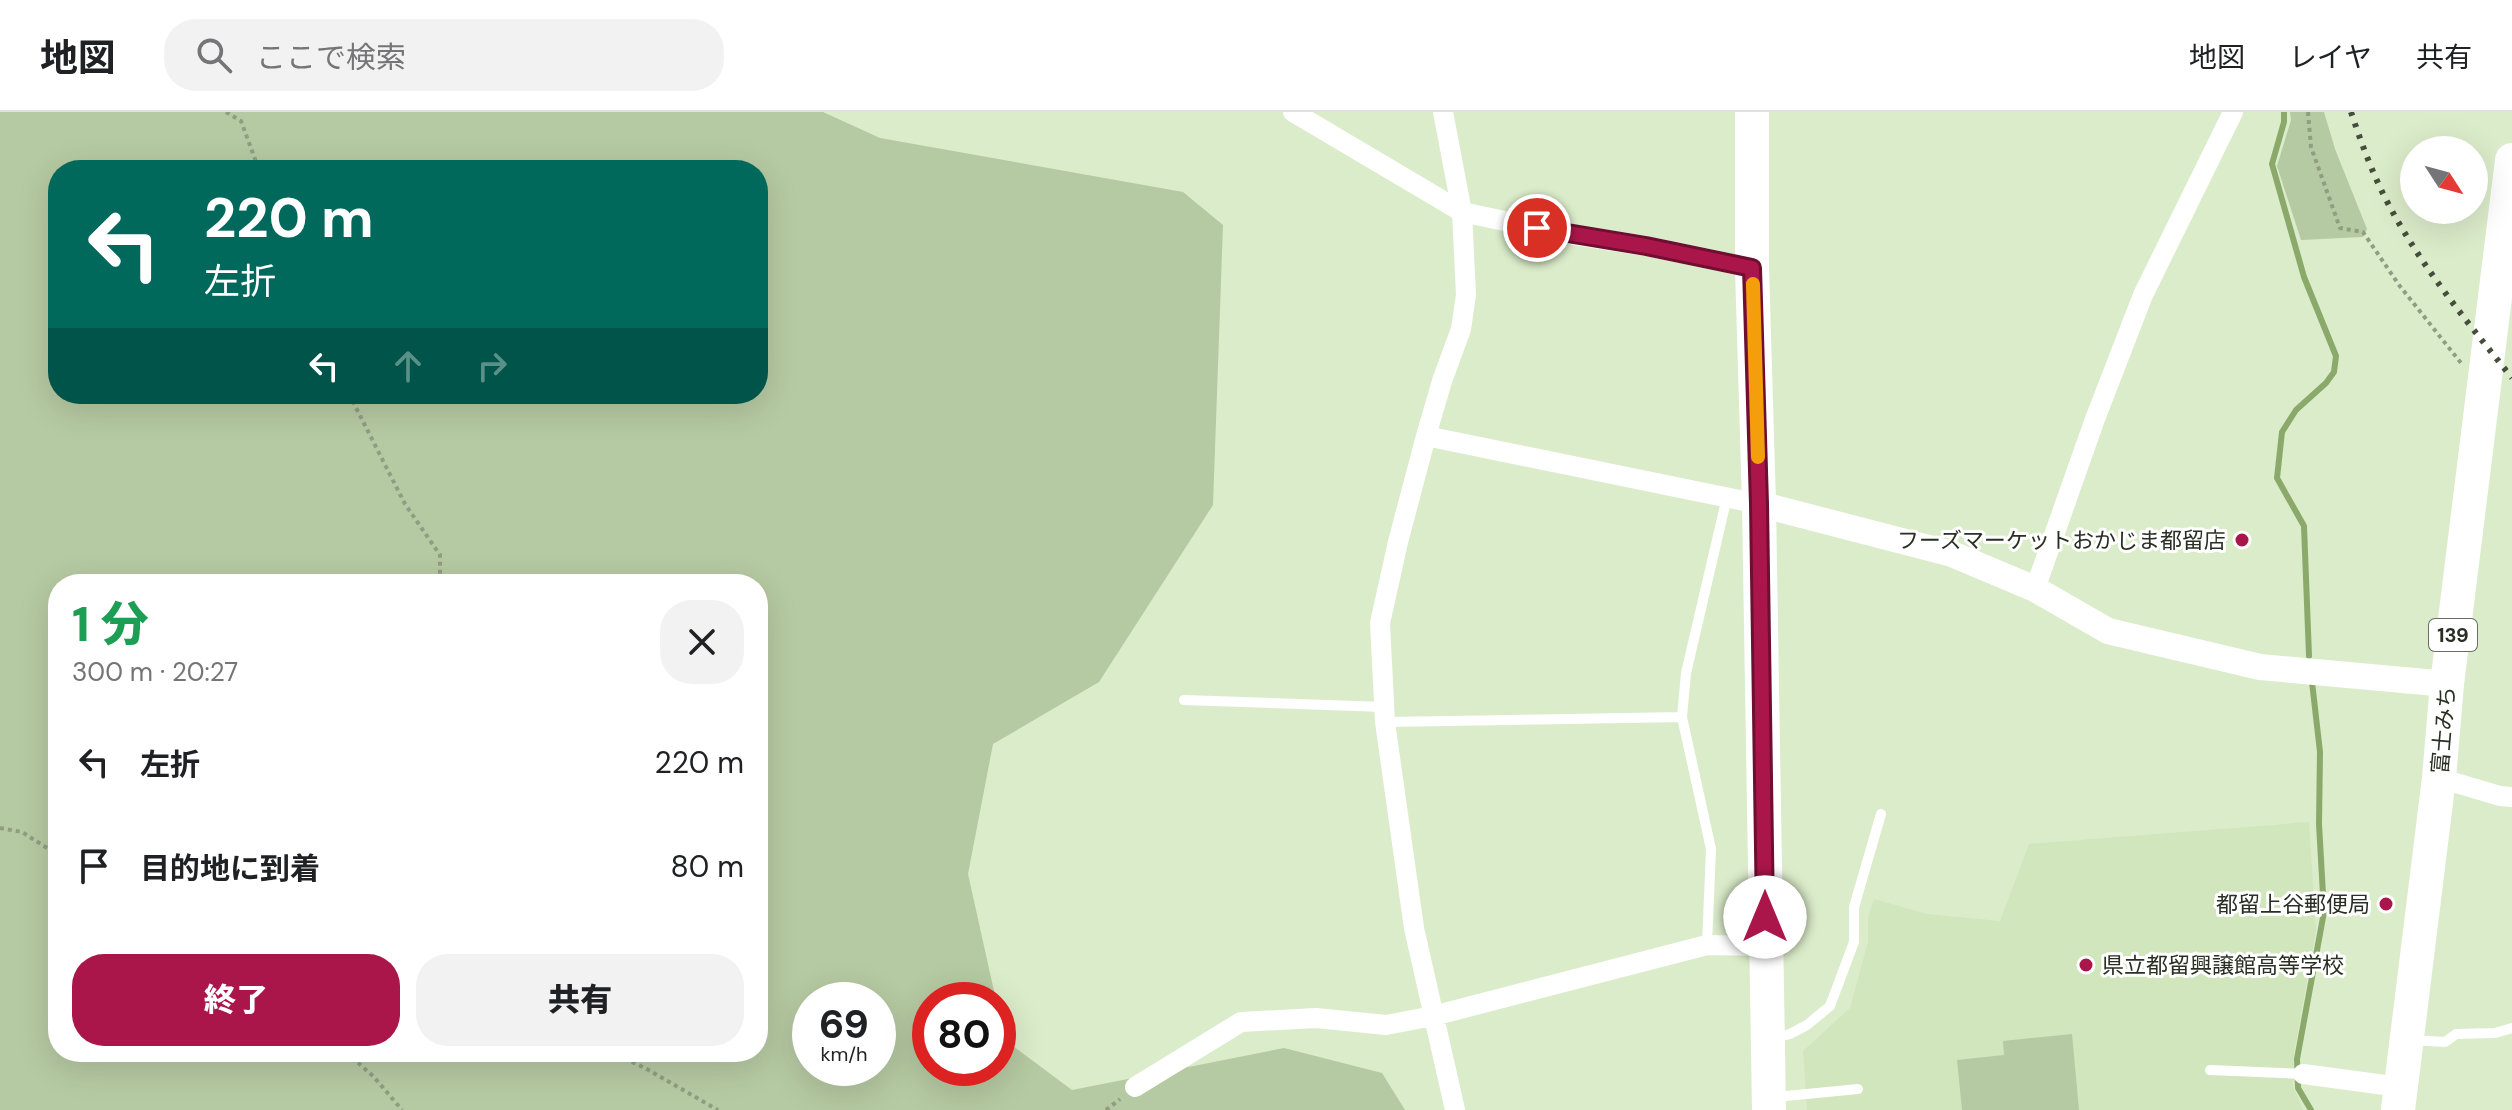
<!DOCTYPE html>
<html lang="ja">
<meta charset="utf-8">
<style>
:root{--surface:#fff;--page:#f2f2f2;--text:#202124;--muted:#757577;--line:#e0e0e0;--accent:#aa164a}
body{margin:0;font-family:"DM Sans","Noto Sans JP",sans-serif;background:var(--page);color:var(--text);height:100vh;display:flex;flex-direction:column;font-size:30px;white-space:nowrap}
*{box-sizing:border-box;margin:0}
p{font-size:26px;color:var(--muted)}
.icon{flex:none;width:44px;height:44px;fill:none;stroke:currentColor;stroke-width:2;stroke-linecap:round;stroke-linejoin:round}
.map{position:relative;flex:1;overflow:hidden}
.sheet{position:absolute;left:48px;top:462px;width:720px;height:488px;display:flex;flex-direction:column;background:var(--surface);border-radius:32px;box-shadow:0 8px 32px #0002}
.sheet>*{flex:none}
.guide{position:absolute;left:48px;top:48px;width:720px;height:244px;border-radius:32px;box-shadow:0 8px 32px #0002;background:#00695c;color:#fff;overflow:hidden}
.needle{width:52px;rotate:126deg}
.controls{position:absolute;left:2400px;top:24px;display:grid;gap:16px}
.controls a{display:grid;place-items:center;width:88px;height:88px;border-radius:50%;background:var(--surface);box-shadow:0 8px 32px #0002;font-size:40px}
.speed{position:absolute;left:792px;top:870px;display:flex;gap:16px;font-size:40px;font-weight:700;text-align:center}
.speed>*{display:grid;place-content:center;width:104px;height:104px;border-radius:50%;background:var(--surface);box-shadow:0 8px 32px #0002;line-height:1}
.speed small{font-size:20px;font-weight:400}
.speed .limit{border:12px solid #d22;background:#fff;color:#111}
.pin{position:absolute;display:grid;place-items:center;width:68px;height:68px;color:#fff;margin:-34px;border:4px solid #fff;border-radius:50%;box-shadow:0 2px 8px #0007}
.me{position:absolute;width:88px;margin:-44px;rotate:0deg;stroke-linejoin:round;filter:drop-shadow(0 0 6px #0008)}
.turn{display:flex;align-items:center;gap:28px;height:168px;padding:0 24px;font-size:36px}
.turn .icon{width:104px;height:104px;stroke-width:2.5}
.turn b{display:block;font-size:56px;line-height:68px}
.lanes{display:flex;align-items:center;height:76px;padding:0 24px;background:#0003;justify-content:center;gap:40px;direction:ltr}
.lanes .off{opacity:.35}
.round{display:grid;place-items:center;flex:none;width:84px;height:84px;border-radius:32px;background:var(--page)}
.headline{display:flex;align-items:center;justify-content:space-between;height:136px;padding:0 24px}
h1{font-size:48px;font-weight:800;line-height:60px;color:#1e9e55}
.cta{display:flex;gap:16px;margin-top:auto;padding:16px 24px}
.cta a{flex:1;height:92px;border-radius:32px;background:var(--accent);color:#fff;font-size:32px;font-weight:800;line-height:92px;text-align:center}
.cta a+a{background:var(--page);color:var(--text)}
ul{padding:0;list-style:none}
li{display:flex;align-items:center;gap:24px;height:104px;padding:0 24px}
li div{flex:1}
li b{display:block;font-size:30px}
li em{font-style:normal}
header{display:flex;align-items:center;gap:48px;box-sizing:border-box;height:112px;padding:0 40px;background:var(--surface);border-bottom:2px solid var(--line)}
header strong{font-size:38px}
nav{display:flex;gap:44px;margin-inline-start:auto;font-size:28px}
.search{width:560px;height:72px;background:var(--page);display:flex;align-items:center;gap:20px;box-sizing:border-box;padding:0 28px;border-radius:32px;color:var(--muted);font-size:30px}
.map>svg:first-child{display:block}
.built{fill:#d1e6bc}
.green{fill:#b5c9a2;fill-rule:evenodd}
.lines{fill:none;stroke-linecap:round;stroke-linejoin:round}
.stream{stroke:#8ba96b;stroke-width:6}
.path{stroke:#909d83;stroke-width:4;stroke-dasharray:4 4;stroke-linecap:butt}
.service{stroke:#fff;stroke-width:10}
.minor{stroke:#fff;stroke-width:20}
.tertiary{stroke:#fff;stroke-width:26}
.trunk{stroke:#fff;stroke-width:34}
.rail{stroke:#464d3d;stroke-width:6;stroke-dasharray:4 8;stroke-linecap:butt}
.route-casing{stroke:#6e0e30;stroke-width:20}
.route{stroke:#aa164a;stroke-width:14}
.slow{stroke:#f59e0b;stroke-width:14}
.poi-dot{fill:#aa164a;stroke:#fff;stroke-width:3}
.labels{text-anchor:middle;stroke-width:6;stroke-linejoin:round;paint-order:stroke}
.shield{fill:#fff;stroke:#696d64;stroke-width:2}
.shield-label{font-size:20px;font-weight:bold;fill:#292f22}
.poi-label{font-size:22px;fill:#292f22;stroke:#fff;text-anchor:end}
.street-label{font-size:22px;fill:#292f22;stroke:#fff}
</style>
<header>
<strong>地図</strong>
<div class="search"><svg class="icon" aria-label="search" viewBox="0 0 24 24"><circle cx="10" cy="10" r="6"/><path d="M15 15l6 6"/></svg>ここで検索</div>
<nav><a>地図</a><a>レイヤ</a><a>共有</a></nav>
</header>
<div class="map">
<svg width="2512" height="998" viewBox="0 0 2512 998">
<rect width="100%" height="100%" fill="#dbecca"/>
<path class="built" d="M2309,710l7,109 -22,122 -1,33 10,24h-496l-4,-59 47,-43 18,-66v-25l6,-18 53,15 73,7 29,-77z"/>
<path class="green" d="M0,0h823l57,26 303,54 40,33 -10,280 -114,177 -106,62 -25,130 28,126h-66v68h68v-60l7,32 67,50 212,-42 98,25 23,37h-1405zM58,58h700v224h-700zM58,472h700v468h-700zM810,888h68v68h-68z
M2290,0h34l11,37 32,80 -4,8 -62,3 -24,-74 14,-46z
M2072,922l7,76h-117l-5,-50 47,-5 -1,-14z"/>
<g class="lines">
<path class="stream" d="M2284,0v10l-12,42 32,113 32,79 -2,16 -8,11 -30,27 -14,22 -5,46 27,48 5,130
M2311,998l-13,-22 -1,-29 27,-147 -5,-88 1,-72 -8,-70"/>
<path class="path" d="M226,0l15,9 18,49
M2308,0l3,35 29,81 23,4 36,53 62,78
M349,282l56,110 35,51v29
M0,716l22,4 36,23
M346,940l28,25 28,33
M610,940l35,16 73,42
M1106,998l14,-11"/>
<path class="service" d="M1184,588l200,7
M1385,610l297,-5
M1707,833l4,-96 -29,-132 4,-44 41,-176
M1774,926l16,-4 17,-9 23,-19 24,-64v-35l27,-93
M2410,928l35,2 11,-8 39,-1 17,-5
M2210,958l93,4
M1775,985l83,-8"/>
<path class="minor" d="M1293,0l169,100 100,21 84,13 106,22
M1443,0l19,100 4,83 -5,34 -19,52 -16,55 -28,106 -18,81 5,99 29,206 41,182
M1426,324l333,68
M2035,477l60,-170 48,-124 90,-183
M2439,666l61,18 12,1
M2303,962l97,13
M1135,975l106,-65 75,-4 70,7 47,-9 274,-71 58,1"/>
<path class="tertiary" d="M1759,392l193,50 83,35 73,42 152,36 187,17"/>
<path class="trunk" d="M1752,0v156l7,236 10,606
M2398,998l41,-332 8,-94 65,-524"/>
<path class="rail" d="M2351,0c11,33 23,66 40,97 33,61 78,115 121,169"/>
</g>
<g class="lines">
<g class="route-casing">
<path id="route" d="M1537,116l109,18 106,22 7,236 6,413"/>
</g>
<use href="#route" class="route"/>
<path class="slow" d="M1753,172l5,173"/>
</g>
<g class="poi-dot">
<circle cx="2242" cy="428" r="8"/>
<circle cx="2386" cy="792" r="8"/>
<circle cx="2086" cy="853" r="8"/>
</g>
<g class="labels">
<rect class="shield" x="2429" y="507" width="48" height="32" rx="6"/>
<g class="shield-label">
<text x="2453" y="530">139</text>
</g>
<g class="poi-label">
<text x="2226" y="436">フーズマーケットおかじま都留店</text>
<text x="2370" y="800">都留上谷郵便局</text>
<text x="2102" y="861" text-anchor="start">県立都留興譲館高等学校</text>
</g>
<g class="street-label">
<text transform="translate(2443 618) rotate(-85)" y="8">富士みち</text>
</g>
</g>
</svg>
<div class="controls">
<a><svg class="needle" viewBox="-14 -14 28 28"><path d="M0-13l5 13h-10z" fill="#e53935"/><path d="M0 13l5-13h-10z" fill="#757577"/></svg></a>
</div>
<div class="speed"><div>69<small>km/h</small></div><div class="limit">80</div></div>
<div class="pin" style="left:1537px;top:116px;background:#d93025"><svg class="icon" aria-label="arrive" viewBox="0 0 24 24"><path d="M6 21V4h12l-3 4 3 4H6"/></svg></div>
<svg class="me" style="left:1765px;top:805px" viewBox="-20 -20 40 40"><circle r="19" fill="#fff"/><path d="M0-13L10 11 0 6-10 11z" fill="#aa164a"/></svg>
<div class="guide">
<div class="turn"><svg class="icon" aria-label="left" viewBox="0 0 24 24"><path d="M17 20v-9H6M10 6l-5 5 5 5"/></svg><div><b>220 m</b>左折</div></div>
<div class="lanes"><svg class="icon" aria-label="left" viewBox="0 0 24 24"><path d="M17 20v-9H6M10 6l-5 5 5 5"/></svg><svg class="icon off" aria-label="ahead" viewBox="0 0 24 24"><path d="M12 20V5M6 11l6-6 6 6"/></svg><svg class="icon off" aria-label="right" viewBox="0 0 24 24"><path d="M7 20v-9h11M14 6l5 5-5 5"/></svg></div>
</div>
<section class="sheet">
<div class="headline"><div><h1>1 分</h1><p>300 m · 20:27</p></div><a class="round"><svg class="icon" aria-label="close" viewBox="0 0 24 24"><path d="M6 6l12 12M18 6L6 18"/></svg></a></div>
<ul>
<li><svg class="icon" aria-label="left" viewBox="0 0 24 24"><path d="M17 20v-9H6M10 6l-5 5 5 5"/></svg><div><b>左折</b></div><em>220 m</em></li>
<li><svg class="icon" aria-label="arrive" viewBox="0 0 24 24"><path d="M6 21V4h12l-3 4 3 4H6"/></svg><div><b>目的地に到着</b></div><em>80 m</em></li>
</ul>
<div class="cta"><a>終了</a><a>共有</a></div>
</section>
</div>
